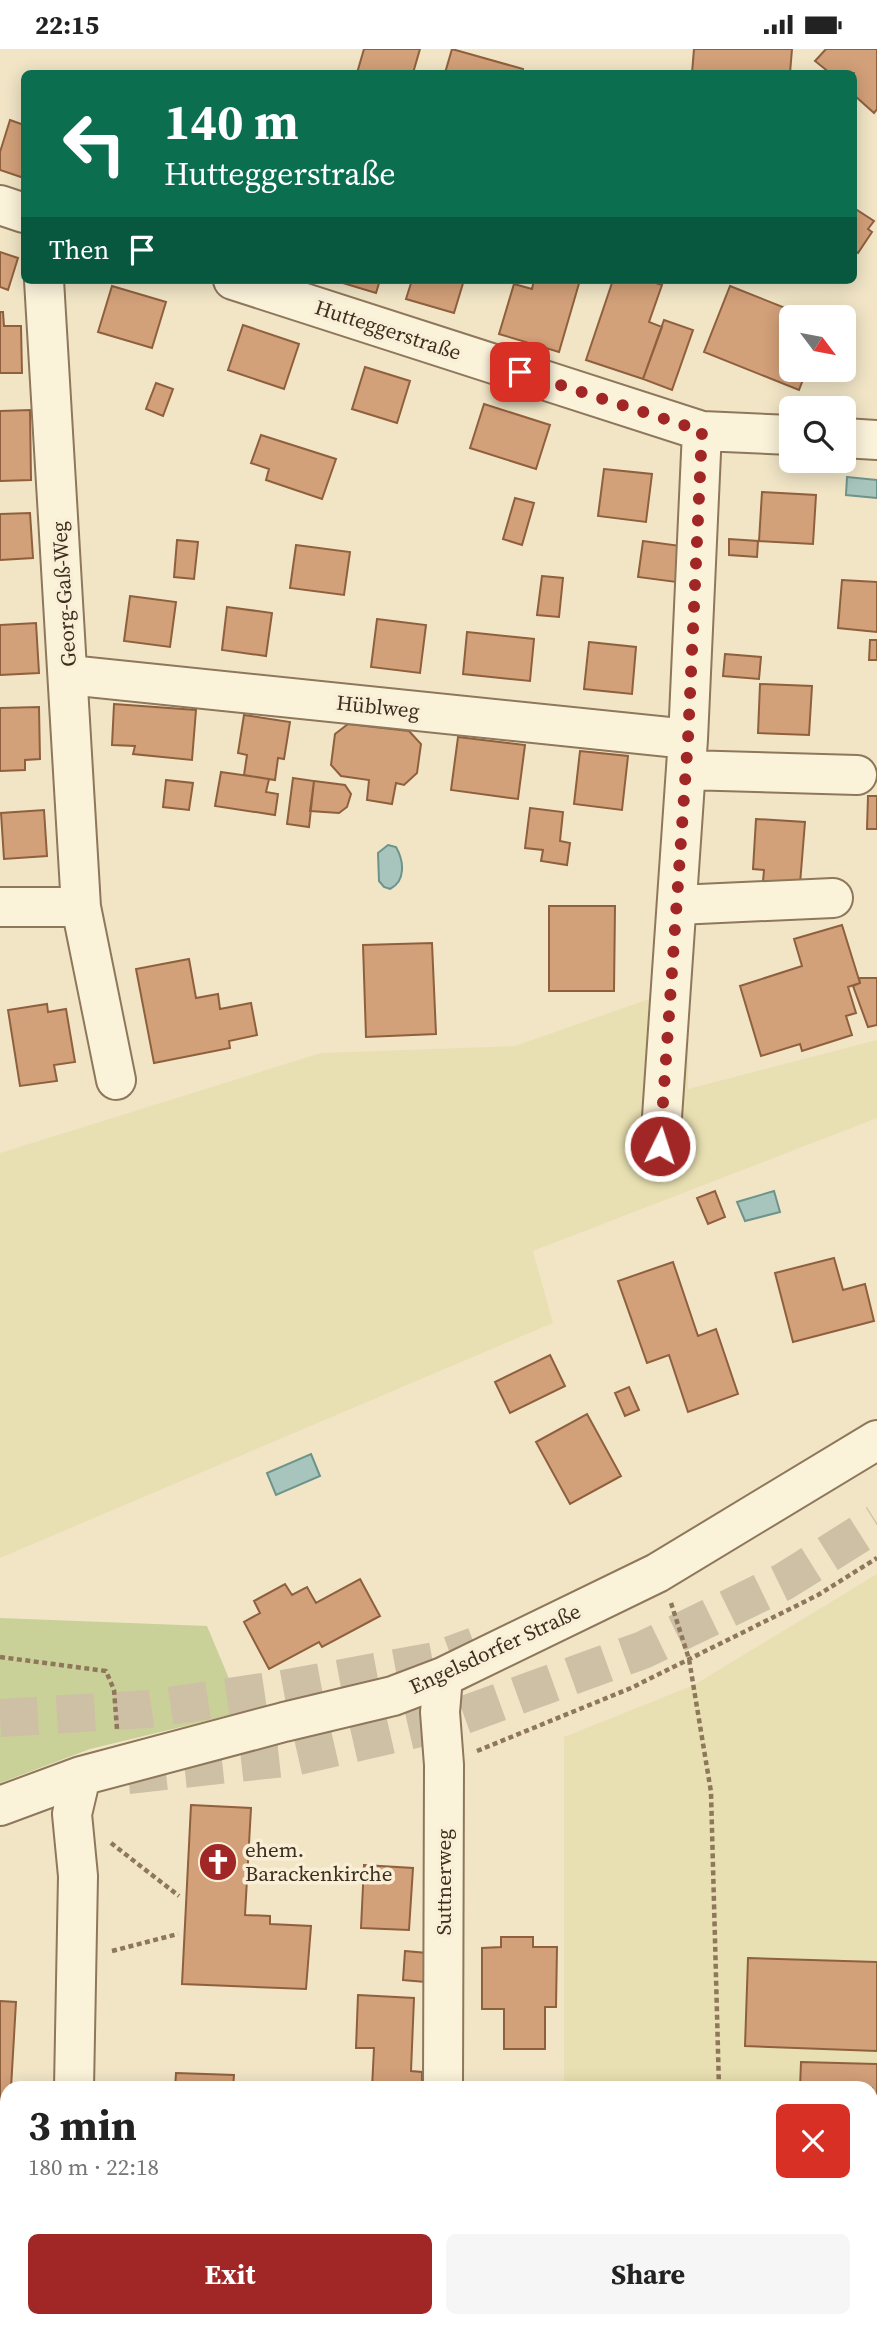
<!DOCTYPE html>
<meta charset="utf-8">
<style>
:root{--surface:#fff;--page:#f6f6f6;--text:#222;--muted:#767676;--accent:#a12726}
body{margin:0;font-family:"Source Serif 4",serif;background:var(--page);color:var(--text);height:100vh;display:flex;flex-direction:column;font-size:26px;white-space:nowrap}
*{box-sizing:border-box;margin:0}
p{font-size:23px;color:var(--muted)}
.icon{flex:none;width:38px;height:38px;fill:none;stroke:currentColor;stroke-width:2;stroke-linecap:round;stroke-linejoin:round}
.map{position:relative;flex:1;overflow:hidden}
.drawer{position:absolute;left:0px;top:2032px;width:878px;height:247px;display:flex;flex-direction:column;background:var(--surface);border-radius:21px 21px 0 0;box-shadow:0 4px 18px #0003}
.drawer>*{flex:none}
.top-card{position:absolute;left:21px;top:21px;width:836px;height:214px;border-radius:10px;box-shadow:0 4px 18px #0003;background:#0b6e4f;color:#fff;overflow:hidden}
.needle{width:46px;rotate:122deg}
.controls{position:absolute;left:779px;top:256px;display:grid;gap:14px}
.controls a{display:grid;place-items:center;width:77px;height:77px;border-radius:10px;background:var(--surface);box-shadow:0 4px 18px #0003;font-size:35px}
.pin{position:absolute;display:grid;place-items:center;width:60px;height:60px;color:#fff;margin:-30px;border-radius:14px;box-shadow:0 4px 10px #0006}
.me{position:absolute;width:77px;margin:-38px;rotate:4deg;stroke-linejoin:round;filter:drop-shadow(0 0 5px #0008)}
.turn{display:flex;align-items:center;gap:24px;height:147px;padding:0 28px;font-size:32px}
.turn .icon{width:91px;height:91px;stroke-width:2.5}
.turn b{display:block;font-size:49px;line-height:60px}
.then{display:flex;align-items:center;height:66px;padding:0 28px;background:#0003;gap:14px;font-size:26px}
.round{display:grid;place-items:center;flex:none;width:74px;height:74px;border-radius:10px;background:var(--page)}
.summary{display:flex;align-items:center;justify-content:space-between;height:119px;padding:0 28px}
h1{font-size:42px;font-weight:700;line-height:52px}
.button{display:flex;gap:14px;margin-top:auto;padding:14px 28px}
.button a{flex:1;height:80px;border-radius:10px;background:var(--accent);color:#fff;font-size:28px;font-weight:700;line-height:80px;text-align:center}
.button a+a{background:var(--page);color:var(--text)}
.status{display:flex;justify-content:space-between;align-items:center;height:49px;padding:0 35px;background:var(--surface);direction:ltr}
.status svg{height:19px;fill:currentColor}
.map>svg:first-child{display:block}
.farmland{fill:#e8e0b2}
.green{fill:#c9d198}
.water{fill:#a7c5bd;stroke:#6d948b;stroke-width:2}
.building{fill:#d2a079;stroke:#8f603e;stroke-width:2}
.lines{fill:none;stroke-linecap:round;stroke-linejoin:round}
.major-tunnel{stroke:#cdc0a5;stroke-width:38;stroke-dasharray:38 19;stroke-linecap:butt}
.minor-casing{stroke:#8e775a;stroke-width:42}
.path{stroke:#8e775a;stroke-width:4.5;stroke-dasharray:5 3.5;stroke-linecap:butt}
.minor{stroke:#fbf2da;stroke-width:38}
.route{stroke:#a12726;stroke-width:12;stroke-dasharray:0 21.6}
.labels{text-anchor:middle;stroke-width:7;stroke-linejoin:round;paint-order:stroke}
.street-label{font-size:21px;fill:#3d2e1f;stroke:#f8efd6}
.poi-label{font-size:21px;fill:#3d2e1f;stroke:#f8efd6;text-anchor:start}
</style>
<div class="status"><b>22:15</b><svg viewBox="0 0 49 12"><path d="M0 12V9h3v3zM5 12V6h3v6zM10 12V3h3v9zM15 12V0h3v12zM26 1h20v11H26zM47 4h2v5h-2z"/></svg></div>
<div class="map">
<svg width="877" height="2278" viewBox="0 0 877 2278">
<rect width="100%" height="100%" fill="#f1e5c6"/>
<path class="farmland" d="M689,936l-1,104 189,-49v78l-344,133 20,72 -553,235v-405l321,-100 194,-7z
M877,1525v753h-143v-6h138v-233h-308v-351l130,-52z"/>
<path class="green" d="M0,1569l207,8 36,86 -153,37 -90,34z"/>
<path class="water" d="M847,428l30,3v18l-31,-3z
M388,796l8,2c8,14 10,34 -6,42l-6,-2 -5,-6 -1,-28z
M774,1142l6,21 -35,9 -8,-19z
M311,1405l9,22 -44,19 -9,-22z"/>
<path class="building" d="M364,0h56l-7,24h-56z
M452,0l71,20 -1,4h-77z
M694,0h98l-2,24h-98z
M826,0h51v60l-3,4 -20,-18v-22h-24l-15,-12z
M10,71l14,5v53l-24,-8v-18z
M854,159l20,13 -6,8 4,3 -14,21 -4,-2z
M0,203l18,6 -10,32 -8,-3z
M333,231h47l-4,13z
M412,231h52l-10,33 -48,-14z
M534,231h46l-21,72 -60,-18 15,-50 18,5z
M613,231h33l16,5 -13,37 13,5 -19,52 -57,-19z
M112,237l54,16 -14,46 -54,-16z
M730,237l68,27 -1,4h-6v52h16l-8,21 -95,-38z
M0,263h3l1,14h17l1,47h-22z
M664,271l29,10 -21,60 -29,-11z
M243,276l56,19 -15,45 -56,-19z
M365,318l45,14 -13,42 -45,-14z
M156,334l17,6 -10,27 -17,-7z
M484,355l66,21 -14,44 -66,-21z
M30,361l1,70 -31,1v-70z
M261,386l75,24 -14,40 -56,-19 3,-11 -18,-6z
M604,420l48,5 -6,48 -48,-6z
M762,443l54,3 -3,49 -54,-3z
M515,449l19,5 -12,42 -19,-6z
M30,464l3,45 -33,2v-46z
M729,490l29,2 -1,16 -28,-2z
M177,491l21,2 -4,37 -20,-2z
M643,492l38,5 -5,36 -38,-5z
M296,496l54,7 -6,43 -54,-7z
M542,527l21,2 -4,39 -22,-2z
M842,531l35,2v50l-39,-4z
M130,547l46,6 -6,45 -46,-6z
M227,558l45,6 -6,43 -44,-6z
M377,570l49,6 -6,48 -49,-6z
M36,574l3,50 -39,2v-50z
M467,583l67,7 -4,42 -67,-7z
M870,591h7v20h-8z
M589,593l47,5 -4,47 -48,-5z
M725,605l36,3 -2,22 -36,-3z
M760,635l52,2 -3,49 -51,-2z
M114,655l82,6 -4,50 -59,-6 2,-8 -23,-1z
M39,658l1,52 -15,1v10l-25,1v-63z
M244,666l46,7 -6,37 -6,-1 -3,22 -31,-5 3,-20 -9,-2z
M348,675l61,7 12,13 -4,29 -13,12 -8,-2 -4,21 -25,-4 2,-20 -28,-4 -10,-11 4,-31z
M458,688l67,8 -7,54 -67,-9z
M580,702l48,5 -6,54 -48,-6z
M221,723l48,7 -3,13 12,2 -3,21 -60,-9z
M293,729l21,3 -5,46 -22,-3z
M166,731l27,3 -4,27 -26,-3z
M314,732l31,4 6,9 -4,13 -8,6 -29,-2z
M868,747h9v33h-10z
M530,759l33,4 -3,29 10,2 -3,22 -26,-4 2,-11 -18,-2z
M44,761l3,46 -43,3 -3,-46z
M756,770l49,3 -5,62 -37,-3 1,-11 -11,-1z
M549,857h66l-1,85h-65z
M842,876l18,58 -12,4 8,26 -10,3 6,19 -50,16 -2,-7 -39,12 -21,-70 62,-20 -8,-27z
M432,894l4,91 -70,3 -3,-92z
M189,910l7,39 22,-4 2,15 31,-6 6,32 -28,6 1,7 -76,15 -18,-94z
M859,929h18v47l-9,2 -15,-41 7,-3z
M47,955l1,8 18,-3 9,53 -21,3 3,16 -37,5 -12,-76z
M715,1142l10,26 -17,7 -11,-26z
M834,1209l9,32 22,-6 9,37 -81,21 -18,-69z
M673,1213l25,74 18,-7 22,65 -50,18 -19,-57 -22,8 -29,-82z
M550,1306l15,31 -55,27 -15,-31z
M629,1338l10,23 -14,6 -10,-23z
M587,1365l34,62 -51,28 -34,-62z
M360,1530l20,37 -58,31 -3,-5 -50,27 -25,-47 16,-9 -6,-12 31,-17 7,11 15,-8 9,16z
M191,1756l60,3 -6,107 25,1v8l41,2 -5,63 -124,-5z
M364,1816l49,3 -4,62 -48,-2z
M501,1888h32v10h24l-1,60h-11v42h-41v-40h-22v-61l19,-1z
M405,1902l22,2 -2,29 -22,-2z
M748,1909l129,4v89l-132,-5z
M358,1946l56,3 -3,73 11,1v16h-50l2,-40h-18z
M0,1952l16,1 -5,86h-4v37h-7z
M801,2013l76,2v55h-5v-31h-72z
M176,2024l58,2 -1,13h-58z
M0,2076h7v83h-7z
M0,2159h7v113h10l-1,6h-16z
M491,2272h53v6h-53z"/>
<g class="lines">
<path class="major-tunnel" d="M0,1669l149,-9 134,-20 152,-28 40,-15
M128,1726l165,-18 149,-34 201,-73 140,-68 94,-59"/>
<g class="minor-casing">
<path id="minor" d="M0,156l24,8
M44,231l37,627 35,173
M233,231l469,151 89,4
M844,389l33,2
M69,626l619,64
M686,721l171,5
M677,856l156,-7
M0,858h81
M660,1097l28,-407 14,-308
M443,1628l-3,35 4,53 -1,323
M0,1757l81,-30 203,-54 109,-26 50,-19 214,-104 220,-133
M74,2039l4,-212 -6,-62 9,-38
M61,2278l1,-6
M442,2278v-6"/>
</g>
<path class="path" d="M671,1554l18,56 22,133 8,296
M0,1608l106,14 8,19 3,39
M477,1702l154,-63 187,-93 59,-37
M111,1794l68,53
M112,1902l66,-17
M719,2278v-6"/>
<use href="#minor" class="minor"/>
</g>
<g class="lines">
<path class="route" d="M520,323l182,59 -14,308 -28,407"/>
</g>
<defs>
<g id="church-disc" transform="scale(2.0125)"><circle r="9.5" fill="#a12726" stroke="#f8efd6"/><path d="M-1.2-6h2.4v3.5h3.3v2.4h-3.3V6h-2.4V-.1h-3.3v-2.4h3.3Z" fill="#fff"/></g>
</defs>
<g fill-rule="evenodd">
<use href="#church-disc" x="218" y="1813"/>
</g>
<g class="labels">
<g class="street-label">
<text transform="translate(388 281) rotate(18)" y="7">Hutteggerstraße</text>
<text transform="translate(64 545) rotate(-94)" y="7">Georg-Gaß-Weg</text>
<text transform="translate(378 658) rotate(6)" y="7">Hüblweg</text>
<text transform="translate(495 1600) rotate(-25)" y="7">Engelsdorfer Straße</text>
<text transform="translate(444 1833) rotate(-90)" y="7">Suttnerweg</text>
</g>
<g class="poi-label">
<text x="245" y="1808">ehem.<tspan x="245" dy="24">Barackenkirche</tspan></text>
</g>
</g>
</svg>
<div class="controls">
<a><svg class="needle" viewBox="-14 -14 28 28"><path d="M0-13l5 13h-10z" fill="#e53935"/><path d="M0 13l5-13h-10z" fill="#767676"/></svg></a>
<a><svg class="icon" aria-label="search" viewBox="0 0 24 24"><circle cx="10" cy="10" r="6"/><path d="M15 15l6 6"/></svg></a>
</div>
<div class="pin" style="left:520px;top:323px;background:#d93025"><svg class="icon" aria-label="arrive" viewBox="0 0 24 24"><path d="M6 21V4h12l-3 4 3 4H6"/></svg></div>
<svg class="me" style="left:660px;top:1097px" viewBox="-20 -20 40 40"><circle r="17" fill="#a12726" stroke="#fff" stroke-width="3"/><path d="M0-11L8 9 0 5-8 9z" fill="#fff"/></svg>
<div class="top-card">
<div class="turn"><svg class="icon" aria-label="left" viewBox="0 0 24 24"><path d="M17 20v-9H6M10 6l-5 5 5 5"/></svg><div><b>140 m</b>Hutteggerstraße</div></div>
<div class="then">Then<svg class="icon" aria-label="arrive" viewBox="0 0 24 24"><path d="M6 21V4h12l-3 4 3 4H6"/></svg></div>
</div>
<section class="drawer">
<div class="summary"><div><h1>3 min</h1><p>180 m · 22:18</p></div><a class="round" style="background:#d93025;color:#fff"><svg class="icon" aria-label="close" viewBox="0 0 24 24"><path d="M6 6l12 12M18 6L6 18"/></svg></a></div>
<div class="button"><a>Exit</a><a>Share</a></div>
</section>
</div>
